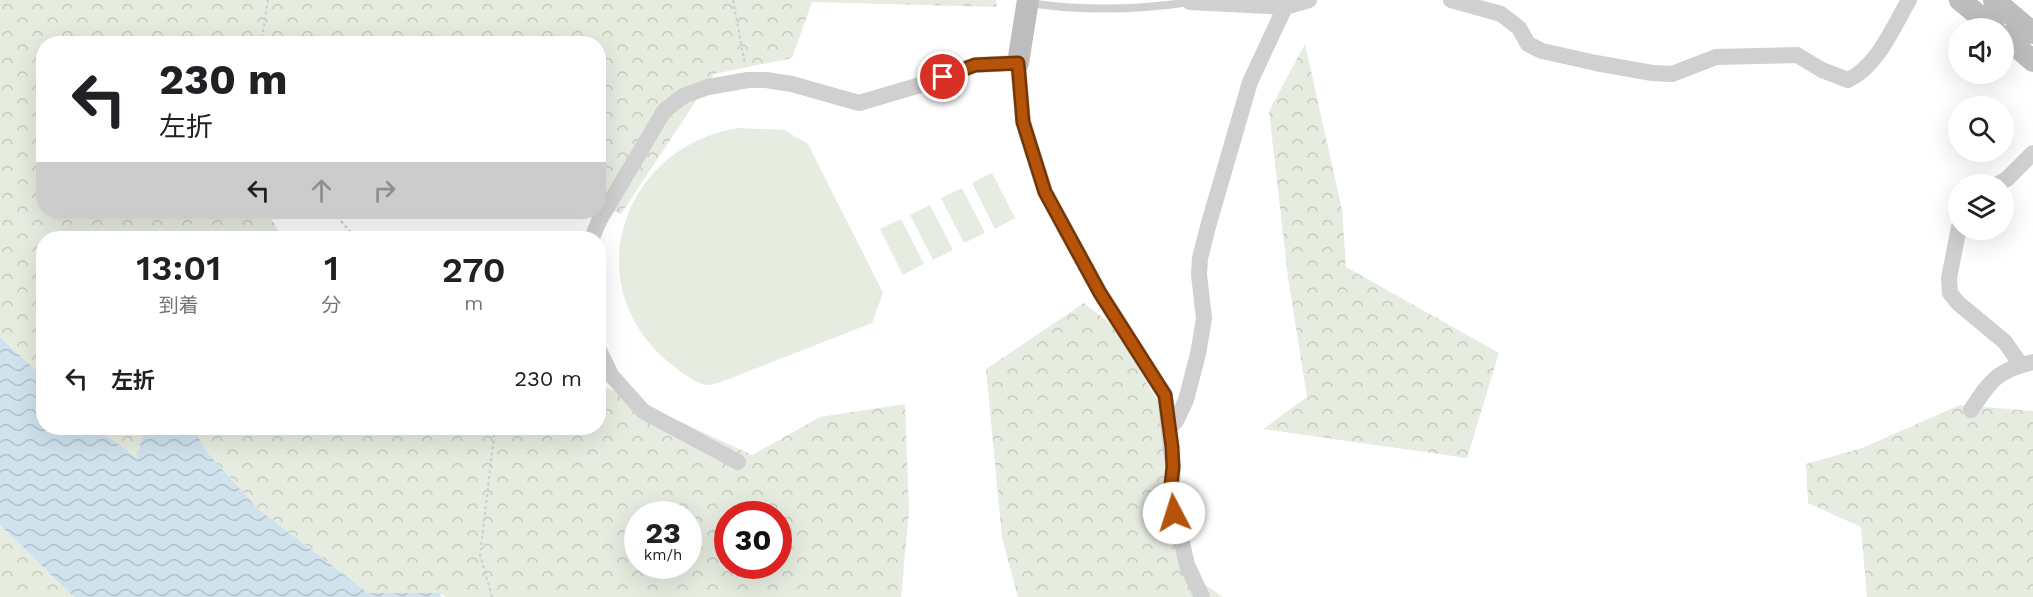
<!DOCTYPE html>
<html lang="ja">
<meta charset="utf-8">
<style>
:root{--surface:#fff;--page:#f2f2f2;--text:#202124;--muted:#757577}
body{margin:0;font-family:"Work Sans","Noto Sans JP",sans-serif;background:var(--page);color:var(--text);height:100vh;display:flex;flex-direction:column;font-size:22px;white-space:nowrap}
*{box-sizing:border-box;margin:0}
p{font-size:20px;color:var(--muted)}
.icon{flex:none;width:33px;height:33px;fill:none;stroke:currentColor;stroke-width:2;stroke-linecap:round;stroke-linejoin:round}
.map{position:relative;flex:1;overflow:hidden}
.side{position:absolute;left:36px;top:231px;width:570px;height:204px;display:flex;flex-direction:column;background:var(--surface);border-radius:24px;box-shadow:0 6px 24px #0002}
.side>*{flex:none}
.hud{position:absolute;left:36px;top:36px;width:570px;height:183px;border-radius:24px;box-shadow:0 6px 24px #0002;background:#fff;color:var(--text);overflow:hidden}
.fabs{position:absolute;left:1948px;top:18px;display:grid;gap:12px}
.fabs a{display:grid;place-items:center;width:66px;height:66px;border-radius:50%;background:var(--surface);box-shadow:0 6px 24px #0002;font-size:30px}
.speed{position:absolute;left:624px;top:501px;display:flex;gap:12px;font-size:30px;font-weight:700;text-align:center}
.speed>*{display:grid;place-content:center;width:78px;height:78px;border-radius:50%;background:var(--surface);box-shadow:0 6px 24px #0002;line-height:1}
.speed small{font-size:15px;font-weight:400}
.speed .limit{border:9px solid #d22;background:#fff;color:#111}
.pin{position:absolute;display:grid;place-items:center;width:51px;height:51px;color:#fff;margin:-26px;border:3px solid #fff;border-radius:50%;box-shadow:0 2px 6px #0007}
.me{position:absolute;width:66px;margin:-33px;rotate:355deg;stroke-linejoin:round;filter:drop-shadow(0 0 4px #0008)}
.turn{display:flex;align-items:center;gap:21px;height:126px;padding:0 24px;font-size:27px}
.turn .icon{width:78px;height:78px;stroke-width:2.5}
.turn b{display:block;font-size:42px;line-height:51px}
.lanes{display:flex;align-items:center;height:57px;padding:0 24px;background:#0003;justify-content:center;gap:30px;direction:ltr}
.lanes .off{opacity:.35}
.eta{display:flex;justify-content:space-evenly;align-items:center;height:102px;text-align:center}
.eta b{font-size:36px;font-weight:600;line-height:42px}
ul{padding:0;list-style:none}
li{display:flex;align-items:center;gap:18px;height:90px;padding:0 24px}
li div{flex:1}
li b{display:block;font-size:22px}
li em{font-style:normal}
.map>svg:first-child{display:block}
.forest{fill:url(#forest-crowns);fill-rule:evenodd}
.park{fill:#e6ecdf}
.water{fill:url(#water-waves)}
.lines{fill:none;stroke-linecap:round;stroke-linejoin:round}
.path{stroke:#cdcdcd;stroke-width:2;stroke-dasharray:3 3;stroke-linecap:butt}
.lane{stroke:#d0d0d0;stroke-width:8}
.street{stroke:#d0d0d0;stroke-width:16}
.secondary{stroke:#bdbdbd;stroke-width:22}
.route-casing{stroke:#753606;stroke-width:15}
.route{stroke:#b45309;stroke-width:10}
</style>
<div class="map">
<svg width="2033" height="597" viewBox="0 0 2033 597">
<defs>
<pattern id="forest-crowns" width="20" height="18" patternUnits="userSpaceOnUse" patternTransform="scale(1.5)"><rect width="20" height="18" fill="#e6ecdf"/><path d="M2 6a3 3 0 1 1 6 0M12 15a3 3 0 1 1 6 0" fill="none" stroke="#c6cbc0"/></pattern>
<pattern id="water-waves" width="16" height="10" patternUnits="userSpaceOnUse" patternTransform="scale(1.5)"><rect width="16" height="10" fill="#cfe2ee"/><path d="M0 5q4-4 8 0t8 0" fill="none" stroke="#b2c2cd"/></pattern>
</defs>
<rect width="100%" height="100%" fill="#fff"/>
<path class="forest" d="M0,0h996l1,7 -185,-5 -20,56 -78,16 -93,140 -22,-8 -1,-162h-554v168h223l16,26h-239l-1,139 -43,-40z
M1305,44l37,166 4,57 153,86 -32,105 -204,-29 44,-32 -19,-120 -19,-166z
M1084,303l31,24 44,77 24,166 40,27h-205l-16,-59 -16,-169z
M599,384l153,71 68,-38 85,-13 4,107 -8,86h-455l-7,-4h-71l-111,-85 -51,-57 -13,-23h405zM638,514h50v52h-50zM728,514h50v52h-50z
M1960,405l73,6v186h-166l-6,-70 -53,-24 -2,-39 56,-16z
M97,428h48l-8,31z
M0,525l74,72h-74z"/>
<path class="park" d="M738,128l46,2 24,14 75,149 -11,30 -151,59c-4,1 -10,3 -14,3 -11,-1 -26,-13 -35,-20 -97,-76 -52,-218 66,-237z
M992,173l23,45 -20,11 -23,-46z
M962,188l23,45 -21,10 -23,-45z
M930,205l23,45 -20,10 -23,-45z
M901,219l23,45 -21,11 -23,-46z"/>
<path class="water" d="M0,337l43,40 1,51h53l40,30 8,-30h48l13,23 51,57 111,85h71l3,4h-368l-74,-72z"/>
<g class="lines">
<path class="path" d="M733,0l12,65
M261,44l7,-44
M333,212l23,26
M492,597l-12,-42 15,-127"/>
<path class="lane" d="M1029,3c53,8 108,7 161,-1"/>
<path class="street" d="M1451,0l50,14 18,14 9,16 14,7 54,12 56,10 20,1 44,-17 81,-2 25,15 26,10c30,-14 45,-53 61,-80
M1190,2l95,5 24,-7
M1998,184l9,-5 26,-26
M1959,227l-10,51 1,15 8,10 47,39 16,23
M592,238l7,-17 65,-110 19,-15 25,-9 40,-7h18l26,4 67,19 68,-20 48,-18 43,-2 5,59 22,70 55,101 65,102 8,72 -2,27 16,71 15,32
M598,348l13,27 32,36 95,51
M1971,410c20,-30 25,-39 62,-48
M1170,427l6,-6 10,-21 12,-46 6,-36 -5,-43 1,-17 9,-35 41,-141 35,-75"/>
<path class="secondary" d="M1960,0l34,28
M1994,0l39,33
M2004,36l29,25
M1018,63l10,-63"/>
</g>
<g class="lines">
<g class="route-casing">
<path id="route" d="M943,77l32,-12 43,-2 5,59 22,70 55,101 65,102 7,52 1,20 -3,27 4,19"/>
</g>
<use href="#route" class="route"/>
</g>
</svg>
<div class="fabs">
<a><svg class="icon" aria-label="sound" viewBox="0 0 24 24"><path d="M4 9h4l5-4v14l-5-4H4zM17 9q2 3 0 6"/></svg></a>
<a><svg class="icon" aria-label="search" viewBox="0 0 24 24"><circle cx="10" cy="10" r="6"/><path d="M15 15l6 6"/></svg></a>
<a><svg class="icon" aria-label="layers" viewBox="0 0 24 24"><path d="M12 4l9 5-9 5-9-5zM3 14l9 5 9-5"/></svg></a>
</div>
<div class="speed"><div>23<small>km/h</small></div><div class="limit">30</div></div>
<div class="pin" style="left:943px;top:77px;background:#d93025"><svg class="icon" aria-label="arrive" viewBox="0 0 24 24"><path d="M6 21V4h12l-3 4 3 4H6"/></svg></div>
<svg class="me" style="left:1174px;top:513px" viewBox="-20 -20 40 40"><circle r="19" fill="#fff"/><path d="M0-13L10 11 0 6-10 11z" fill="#b45309"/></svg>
<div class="hud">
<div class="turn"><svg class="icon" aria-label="left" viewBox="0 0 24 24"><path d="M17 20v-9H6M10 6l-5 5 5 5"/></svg><div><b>230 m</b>左折</div></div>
<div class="lanes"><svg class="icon" aria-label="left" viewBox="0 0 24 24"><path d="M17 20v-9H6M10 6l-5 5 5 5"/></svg><svg class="icon off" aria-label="ahead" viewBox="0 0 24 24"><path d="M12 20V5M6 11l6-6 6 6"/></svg><svg class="icon off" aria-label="right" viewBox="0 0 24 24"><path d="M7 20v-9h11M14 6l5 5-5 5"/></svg></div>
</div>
<section class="side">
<div class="eta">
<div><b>13:01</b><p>到着</p></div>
<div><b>1</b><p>分</p></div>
<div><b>270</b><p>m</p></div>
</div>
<ul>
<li><svg class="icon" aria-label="left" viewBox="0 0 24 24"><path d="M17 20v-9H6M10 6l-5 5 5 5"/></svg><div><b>左折</b></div><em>230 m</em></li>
</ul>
</section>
</div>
